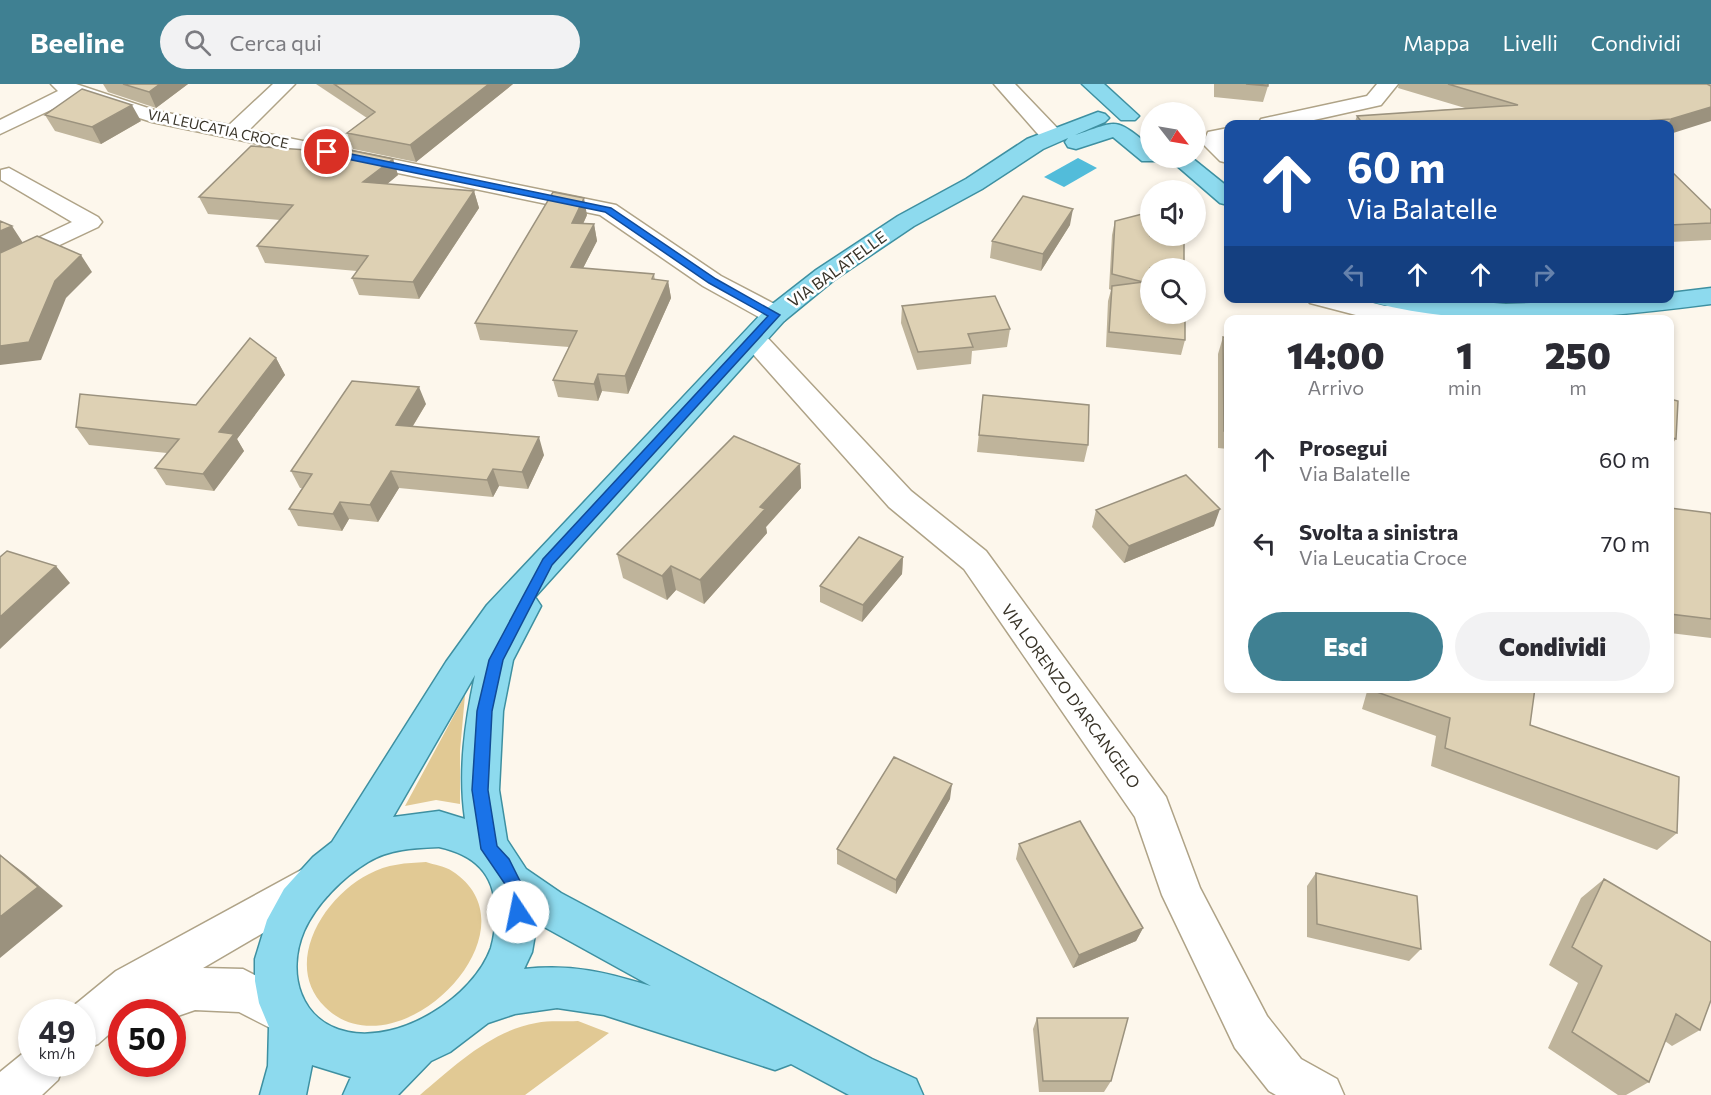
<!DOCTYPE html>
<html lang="it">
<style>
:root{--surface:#fff;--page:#f2f2f3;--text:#2b2b33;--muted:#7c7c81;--accent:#3f8092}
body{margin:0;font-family:Commissioner,sans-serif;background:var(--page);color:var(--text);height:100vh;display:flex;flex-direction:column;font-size:22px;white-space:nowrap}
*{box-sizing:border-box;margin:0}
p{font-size:20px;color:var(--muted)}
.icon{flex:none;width:33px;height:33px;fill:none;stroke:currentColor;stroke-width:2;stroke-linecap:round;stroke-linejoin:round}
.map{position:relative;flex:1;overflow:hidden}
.sheet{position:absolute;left:1224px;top:231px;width:450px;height:378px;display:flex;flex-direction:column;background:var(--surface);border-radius:12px;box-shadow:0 3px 9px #0003}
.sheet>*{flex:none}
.banner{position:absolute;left:1224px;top:36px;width:450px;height:183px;border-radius:12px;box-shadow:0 3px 9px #0003;background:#1a4fa0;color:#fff;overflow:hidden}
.needle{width:39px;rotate:121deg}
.controls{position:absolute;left:1140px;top:18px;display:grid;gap:12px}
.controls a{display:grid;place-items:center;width:66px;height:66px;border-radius:50%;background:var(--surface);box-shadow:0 3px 9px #0003;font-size:30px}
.speed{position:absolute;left:18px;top:915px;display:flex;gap:12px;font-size:30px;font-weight:700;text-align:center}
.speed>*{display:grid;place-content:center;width:78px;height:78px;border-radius:50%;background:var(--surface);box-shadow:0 3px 9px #0003;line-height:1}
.speed small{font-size:15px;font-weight:400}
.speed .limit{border:9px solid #d22;background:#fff;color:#111}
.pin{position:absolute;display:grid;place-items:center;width:51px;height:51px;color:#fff;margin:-26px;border:3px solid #fff;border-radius:50%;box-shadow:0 2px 6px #0007}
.me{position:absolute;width:66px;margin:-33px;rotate:349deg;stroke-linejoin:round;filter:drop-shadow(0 0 4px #0008)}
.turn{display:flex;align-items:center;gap:21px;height:126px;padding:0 24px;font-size:27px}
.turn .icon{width:78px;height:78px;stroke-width:2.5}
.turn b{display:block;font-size:42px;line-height:51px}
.lanes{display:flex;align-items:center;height:57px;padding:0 24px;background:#0003;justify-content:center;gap:30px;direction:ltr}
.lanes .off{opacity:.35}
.eta{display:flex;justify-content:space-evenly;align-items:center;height:102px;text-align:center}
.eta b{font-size:36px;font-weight:800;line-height:42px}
.cta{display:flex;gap:12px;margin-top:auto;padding:12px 24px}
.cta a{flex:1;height:69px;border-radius:36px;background:var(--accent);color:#fff;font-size:24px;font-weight:800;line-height:69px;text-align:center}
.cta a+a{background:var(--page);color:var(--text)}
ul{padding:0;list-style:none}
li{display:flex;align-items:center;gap:18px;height:84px;padding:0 24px}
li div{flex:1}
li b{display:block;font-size:22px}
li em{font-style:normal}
header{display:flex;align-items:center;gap:36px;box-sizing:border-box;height:84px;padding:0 30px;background:var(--accent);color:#fff}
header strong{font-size:28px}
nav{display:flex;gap:33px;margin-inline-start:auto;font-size:21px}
.search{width:420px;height:54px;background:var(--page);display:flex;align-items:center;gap:15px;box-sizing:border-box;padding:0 21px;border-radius:33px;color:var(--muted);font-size:22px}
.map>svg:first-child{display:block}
.green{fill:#e1c994}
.water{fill:#52bcda}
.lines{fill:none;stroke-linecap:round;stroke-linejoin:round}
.minor-casing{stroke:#afa387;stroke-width:3}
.major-casing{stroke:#3e90a1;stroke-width:3}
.minor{fill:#fff;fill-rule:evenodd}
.major{fill:#8ddaee;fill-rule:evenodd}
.wall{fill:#bfb49b}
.shaded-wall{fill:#9b927e}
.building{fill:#ded1b4;stroke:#9b927e;stroke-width:1.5}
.route{fill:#1a73e8;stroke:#114b97;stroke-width:1.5}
.labels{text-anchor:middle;stroke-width:5;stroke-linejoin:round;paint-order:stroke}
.far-street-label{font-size:14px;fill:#393429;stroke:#fff}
.street-label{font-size:16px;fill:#393429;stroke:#fff}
</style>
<header>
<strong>Beeline</strong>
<div class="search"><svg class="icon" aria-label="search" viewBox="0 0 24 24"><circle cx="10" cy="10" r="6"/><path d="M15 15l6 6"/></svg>Cerca qui</div>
<nav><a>Mappa</a><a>Livelli</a><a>Condividi</a></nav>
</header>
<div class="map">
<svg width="1711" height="1011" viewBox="0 0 1711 1011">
<rect width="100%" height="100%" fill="#fdf7ec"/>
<path class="green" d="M465,611l-5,56v53l-24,-4 -31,6z
M426,778c8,3 19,4 26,9 92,59 -55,207 -127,136 -43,-42 -2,-110 44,-133 18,-10 37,-11 57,-12z
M578,937l31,12 -84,62h-105c34,-29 71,-64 116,-72 14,-3 29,-1 42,-2z"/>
<path class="water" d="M1078,74l19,10 -33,19 -20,-10z"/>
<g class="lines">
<g class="minor-casing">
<path id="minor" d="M51,0h25l81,27 72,14 44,-41h22l-46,46 367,75 105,71 63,33 4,6 -4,6 -9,2 -9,-2 -63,-35 -103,-71 -448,-93 -76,-24 -76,36v-14l58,-29z
M994,0h21l45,47 3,5 -3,5h-16z
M1377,0h21l-17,21 -85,19h-38l3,-5 106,-23z
M1228,44v12l-3,2 3,3v18l-8,-2 -17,-17 5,-12z
M9,84l89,49 4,5 -4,5 -98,46v-17l72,-34 -71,-42v-10z
M1306,214h47l32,8 55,-5 9,2 4,6 -4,6 -9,2 -65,3 -65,-17z
M754,247l9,2 148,158 75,60 180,246 34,91 67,128 34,43 36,20 7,16h-68l-7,-4 -34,-43 -73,-153 -27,-78 -171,-248 -75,-62 -144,-162 -4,-6 4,-6z
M314,779l14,6 6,13 -6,13 -125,73 40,1 56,29 7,15 -7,15 -15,7 -45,-23 -44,-2 -23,8v-6h-50v20l-7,-3 -17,15 -16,6v-38h-16l50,-41z
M32,962v18h32l-6,16 -16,15h-42v-23z"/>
</g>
<g class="major-casing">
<path id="major" d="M1082,0h22l35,32 -4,4h-14z
M1098,28l7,2 4,4 -4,4 -30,13c44,-14 38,-19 75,11v12h10l-2,3h-16l-29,-24 -37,12 -8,-2 -3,-5 3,-4 -25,11 -61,40 -68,37 -80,54 -50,41 -249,276 6,9 -28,54 -10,51 -4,79 8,50 19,29 35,24 311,166 44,20 7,16h-74l-58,-31 -16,6 -171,-55 -47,-7 -42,6 -27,9 -38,29 -19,9 -33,34h-55l8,-18 -39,-12 -6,30h-46l8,-29 1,-39 -10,-24 -4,-22v-22l12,-39 17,-31 29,-32 19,-15 114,-180 41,-57 279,-296 50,-39 82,-54 68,-37 61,-40zM475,591c-10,47 -17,96 -10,144l-26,-8 -46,6zM439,763c33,7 55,25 56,60 1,14 0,27 -4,41 -18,50 -91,95 -143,84 -48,-10 -62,-59 -44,-101 12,-27 39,-54 64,-69 21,-13 47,-14 71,-15zM537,839l114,63c-47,-14 -77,-22 -127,-17l8,-17z
M1168,74h24l36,29v18l-8,-2z
M1711,204v16c-111,14 -226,27 -336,-1l-4,-5h62l73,6 164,-6v-5z"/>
</g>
<use href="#minor" class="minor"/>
<use href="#major" class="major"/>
</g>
<path class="wall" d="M103,0h85l-32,24 -48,-16z
M316,0h197l-97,78 -63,-13 -6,-16 20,-15z
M1214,0h54v2l-5,16 -49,-5z
M1399,0h312v37l-41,3h-316l3,-8 108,-8 -67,-20z
M45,31l96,6 -40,23 -46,-13z
M393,75l5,16 -11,9 87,7 5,17 -60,91 -60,-4 -7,-17 5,-7 -92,-8 -8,-17 23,-26 -72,-6 -9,-17z
M1670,86l41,40v30l-41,2z
M587,131l-4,9h11l3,17 -14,27 71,6 1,6 13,1 3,17 -43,96 -26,-3 -4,10 -40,-4 -5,-17 16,-33 -89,-7 -5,-17z
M1115,137l70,119 -4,15 -75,-8 2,-46 3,-11 -2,-1 3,-54z
M1070,141l-29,46 -51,-13 2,-17z
M902,222l108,23 -3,18 -35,4 -1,13 -54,6 -16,-47z
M1223,253l5,1v111l-10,-1v-94z
M276,274l9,17 -48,64 7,12 -30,40 -48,-6 -11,-17 12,-15 -78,-8 -13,-18 120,-22z
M983,311l105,50 -4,17 -107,-10z
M1670,315l6,40 -6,8z
M426,320l-13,22 131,29 -16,34 -29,-3 -6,11 -94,-9 -21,34 -29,-3 -7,12 -44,-5 -9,-17 13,-21h-2l-9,-17z
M800,380l1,24 -35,39 1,6 -63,71 -28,-14 -9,10 -44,-22 -6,-24z
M1670,424l41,7v123l-41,-5z
M1096,426l118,16 -90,37 -32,-36z
M903,473l-1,17 -40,48 -42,-20v-16z
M1368,604h167l-5,37 147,108 -20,17 -226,-84 5,-30 -74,-27z
M950,715l-54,95 -59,-30v-15z
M1019,760l124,84 -7,13 -63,27 -57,-109z
M1316,789l105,76 -12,12 -102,-24v-51z
M1604,795l96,151 -28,16 -7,-5 -16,41 -23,13h-8l-70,-47 30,-65 -29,-18 32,-67z
M1037,934l74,63 -7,11h-65l-6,-63z"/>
<path class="shaded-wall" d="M160,0h28l-32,24 -7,-16z
M489,0h24l-97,78 -6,-17z
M132,21l9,16 -40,23 -9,-17z
M1711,23v14l-41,13v-10h-2l3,-5z
M393,75l5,16 -29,24 -6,-17z
M474,107l5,17 -60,91 -6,-17z
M584,114l3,17 -11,24 -4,-16z
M1073,125l-3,16 -29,46 2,-17z
M594,140l3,17 -22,43 -4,-17z
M12,142l11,17 -23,11v-23z
M81,171l11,17 -26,26 -25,62 -41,5v-19l55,-65z
M668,197l3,17 -43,96 -3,-18z
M276,274l9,17 -48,64 7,12 -30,40 -11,-17 16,-42z
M598,290l4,17 -4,10 -4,-17z
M419,303l7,17 -23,38 -7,-17z
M539,353l5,18 -16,34 -6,-17z
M800,380l1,24 -35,39 1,6 -63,71 -4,-24 60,-73z
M493,385l6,17 -6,11 -6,-17z
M391,387l8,17 -21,34 -8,-17z
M340,418l9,17 -7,12 -9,-17z
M1220,425l-6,17 -90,37 5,-17z
M903,473l-1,17 -40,48 1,-17z
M56,482l14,17 -70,66v-32z
M671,482l5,24 -9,10 -5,-24z
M952,700l-2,15 -54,95v-14z
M0,771l24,18 39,33 -63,52z
M1143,844l-7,13 -63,27 6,-13z"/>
<path class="building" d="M123,0h37l-11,8z
M334,0h155l-79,61 -63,-12 28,-21z
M1246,0h22v2z
M1448,0h259l4,2v21l-40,12 -51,4 2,1h-259l-6,-8 161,-11z
M82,5l50,16 -40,22 -47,-12z
M251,62l70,5 8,-5 64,13 -30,23 111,9 -61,91 -61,-4 16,-22 -111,-10 36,-41 -94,-8z
M1670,86l41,40v13l-41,2z
M553,108l31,6 -12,25 22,1 -23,43 83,7 -2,5 16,2 -43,95 -27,-2 -4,10 -41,-4 24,-49 -102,-8z
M1023,112l50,13 -30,45 -51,-13z
M1150,128v24h34v32h-34v46h35v26l-76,-8 3,-46 31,-4 -31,-8 3,-53z
M0,137l12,5 -12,5z
M37,152l44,19 -26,26 -26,61 -29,4v-93z
M995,212l15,33 -42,5 5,13 -55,5 -16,-46z
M1223,253l5,1v93h-4z
M250,254l26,20 -57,74 15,2 -31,40 -48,-6 24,-29 -103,-12 4,-33 116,11z
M352,297l67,6 -23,38 143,12 -17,35 -29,-3 -6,11 -96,-9 -21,34 -30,-3 -7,12 -44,-5 23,-35 -21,-3z
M983,311l106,10 -1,40 -109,-10z
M1670,315l8,2 -2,38 -6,-2z
M734,352l66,28 -40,43 5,2 -65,71 -29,-14 -9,10 -45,-22z
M1186,391l34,34 -91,37 -33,-36z
M1670,424l40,5 1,2v104l-41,-5z
M859,453l44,20 -40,48 -43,-19z
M7,467l49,15 -56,51v-60z
M1375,604h160l-5,37 149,52 -2,56 -232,-85 5,-30 -76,-27z
M894,673l58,27 -56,96 -59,-31z
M1080,737l63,107 -64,27 -60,-111z
M0,771l38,32 -38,30z
M1316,789l101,23 4,53 -104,-25z
M1604,795l107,63v58l-11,30 -24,-16 -27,68 -77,-50 30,-66 -30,-19z
M1037,934h91l-17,63h-68z"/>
<path class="route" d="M327,65l284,59 105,71 64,36 -228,250 -49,95 -11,51 -4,79 9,56 12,13 12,24 6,29 -3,5 -6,3 -6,-3 -7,-33 -24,-35 -9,-59 5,-79 12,-51 54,-101 225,-243 -59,-33 -104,-71 -282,-58 -1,-2z"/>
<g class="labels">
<g class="far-street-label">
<text transform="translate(218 45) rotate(12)" y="5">VIA LEUCATIA CROCE</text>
</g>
<g class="street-label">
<text transform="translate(837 185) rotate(-36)" y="6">VIA BALATELLE</text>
<text transform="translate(1071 612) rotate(54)" y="6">VIA LORENZO D'ARCANGELO</text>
</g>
</g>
</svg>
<div class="controls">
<a><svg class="needle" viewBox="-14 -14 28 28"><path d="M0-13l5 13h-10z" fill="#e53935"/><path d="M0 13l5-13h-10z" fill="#7c7c81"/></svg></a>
<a><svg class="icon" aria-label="sound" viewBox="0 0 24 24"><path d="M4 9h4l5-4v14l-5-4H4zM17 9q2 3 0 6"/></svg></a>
<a><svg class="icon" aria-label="search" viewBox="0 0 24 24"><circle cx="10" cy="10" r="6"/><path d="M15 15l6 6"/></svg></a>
</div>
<div class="speed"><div>49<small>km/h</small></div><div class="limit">50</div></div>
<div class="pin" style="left:327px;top:68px;background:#d93025"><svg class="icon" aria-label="arrive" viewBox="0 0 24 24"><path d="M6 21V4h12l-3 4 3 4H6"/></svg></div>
<svg class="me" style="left:518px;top:828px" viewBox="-20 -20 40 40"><circle r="19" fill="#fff"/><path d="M0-13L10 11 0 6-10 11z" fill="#1a73e8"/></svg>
<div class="banner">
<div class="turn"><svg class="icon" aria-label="ahead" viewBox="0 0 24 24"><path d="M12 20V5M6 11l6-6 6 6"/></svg><div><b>60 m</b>Via Balatelle</div></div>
<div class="lanes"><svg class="icon off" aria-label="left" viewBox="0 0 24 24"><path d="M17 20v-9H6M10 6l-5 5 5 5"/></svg><svg class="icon" aria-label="ahead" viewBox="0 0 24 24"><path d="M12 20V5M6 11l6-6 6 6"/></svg><svg class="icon" aria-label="ahead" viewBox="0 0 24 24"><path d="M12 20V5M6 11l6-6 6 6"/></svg><svg class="icon off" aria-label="right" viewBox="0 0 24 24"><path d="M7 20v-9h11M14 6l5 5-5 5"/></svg></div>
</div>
<section class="sheet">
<div class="eta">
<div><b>14:00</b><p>Arrivo</p></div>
<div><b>1</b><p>min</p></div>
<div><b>250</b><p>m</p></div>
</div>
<ul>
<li><svg class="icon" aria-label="ahead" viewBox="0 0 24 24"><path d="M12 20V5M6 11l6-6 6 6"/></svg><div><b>Prosegui</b><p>Via Balatelle</p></div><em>60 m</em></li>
<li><svg class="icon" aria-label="left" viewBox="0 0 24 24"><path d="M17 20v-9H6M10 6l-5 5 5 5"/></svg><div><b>Svolta a sinistra</b><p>Via Leucatia Croce</p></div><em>70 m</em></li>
</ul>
<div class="cta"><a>Esci</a><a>Condividi</a></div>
</section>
</div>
